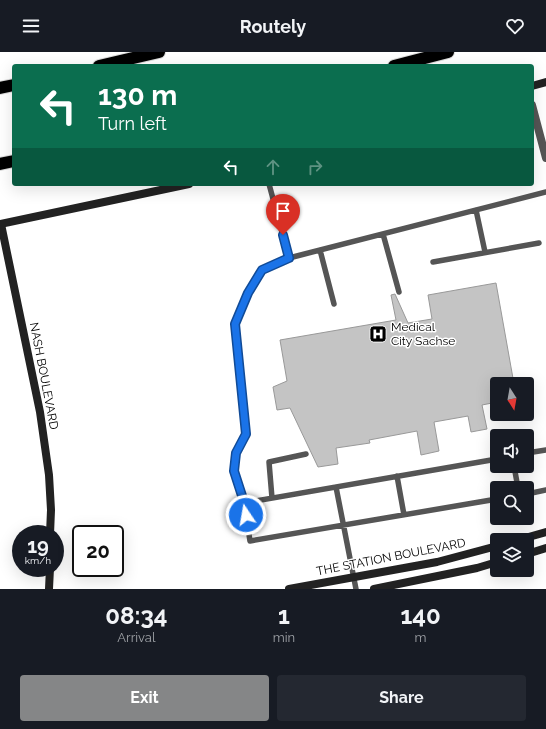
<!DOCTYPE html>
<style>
:root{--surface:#171b24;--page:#242831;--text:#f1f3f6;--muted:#9ea1a6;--accent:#858687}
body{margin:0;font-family:Raleway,sans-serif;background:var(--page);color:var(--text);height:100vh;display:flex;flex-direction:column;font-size:15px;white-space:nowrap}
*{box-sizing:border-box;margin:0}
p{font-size:13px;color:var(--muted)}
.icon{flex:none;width:22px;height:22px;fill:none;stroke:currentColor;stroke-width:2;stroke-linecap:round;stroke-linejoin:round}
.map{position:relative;height:537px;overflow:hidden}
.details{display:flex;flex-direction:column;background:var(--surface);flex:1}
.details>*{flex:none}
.guide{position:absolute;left:12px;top:12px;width:522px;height:122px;border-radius:4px;box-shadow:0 4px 16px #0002;background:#0b6e4f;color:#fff;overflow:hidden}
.needle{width:26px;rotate:169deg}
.controls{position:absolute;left:490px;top:325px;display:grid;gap:8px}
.controls a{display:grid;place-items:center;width:44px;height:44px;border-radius:4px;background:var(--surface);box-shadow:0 4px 16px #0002;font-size:20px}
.speed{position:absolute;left:12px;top:473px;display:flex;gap:8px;font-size:20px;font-weight:700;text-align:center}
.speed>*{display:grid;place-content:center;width:52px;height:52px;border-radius:50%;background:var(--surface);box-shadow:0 4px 16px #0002;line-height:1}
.speed small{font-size:10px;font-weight:400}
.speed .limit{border:2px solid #111;border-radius:6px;background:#fff;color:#111}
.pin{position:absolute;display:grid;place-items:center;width:34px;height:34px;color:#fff;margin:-41px -17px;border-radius:50% 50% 50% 0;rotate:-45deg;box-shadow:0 0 4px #0007}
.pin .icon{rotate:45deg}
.me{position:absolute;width:44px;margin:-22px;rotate:348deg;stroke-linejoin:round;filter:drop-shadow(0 0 3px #0008)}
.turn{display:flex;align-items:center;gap:14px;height:84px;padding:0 20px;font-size:18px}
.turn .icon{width:52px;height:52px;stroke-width:2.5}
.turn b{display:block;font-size:28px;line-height:34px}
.lanes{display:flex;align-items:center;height:38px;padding:0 20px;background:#0003;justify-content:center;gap:20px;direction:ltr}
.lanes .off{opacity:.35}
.eta{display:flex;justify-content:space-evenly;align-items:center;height:68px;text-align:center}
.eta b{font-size:24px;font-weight:700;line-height:28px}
.cta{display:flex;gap:8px;margin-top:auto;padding:8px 20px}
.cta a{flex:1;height:46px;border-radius:4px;background:var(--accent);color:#fff;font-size:16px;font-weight:700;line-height:46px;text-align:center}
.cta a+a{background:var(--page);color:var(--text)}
header{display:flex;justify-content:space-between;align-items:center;height:52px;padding:0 20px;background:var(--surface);font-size:18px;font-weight:700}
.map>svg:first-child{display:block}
.building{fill:#c4c4c4;stroke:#999}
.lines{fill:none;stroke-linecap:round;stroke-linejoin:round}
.highway-casing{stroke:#dbdbdb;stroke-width:14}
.lane{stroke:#555;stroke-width:5.5}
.street{stroke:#555;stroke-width:8}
.secondary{stroke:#222;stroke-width:8}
.highway{stroke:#000;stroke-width:12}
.route-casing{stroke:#114b97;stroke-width:10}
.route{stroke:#1a73e8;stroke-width:7}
.labels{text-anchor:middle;stroke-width:3;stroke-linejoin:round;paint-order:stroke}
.poi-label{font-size:12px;fill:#000;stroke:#fff;text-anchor:start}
.street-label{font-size:12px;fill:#000;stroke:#fff}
</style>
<header><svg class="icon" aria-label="menu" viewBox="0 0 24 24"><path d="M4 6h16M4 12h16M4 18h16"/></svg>Routely<svg class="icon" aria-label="heart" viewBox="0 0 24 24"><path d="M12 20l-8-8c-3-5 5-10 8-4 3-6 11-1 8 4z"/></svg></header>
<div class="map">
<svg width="546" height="537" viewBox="0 0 546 537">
<rect width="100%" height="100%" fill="#fff"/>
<path class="building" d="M496,231l18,101h-17v18l-15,3 5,24 -16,3 -3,-16 -34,6 5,29 -18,4 -4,-24 -48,9 1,3 -34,5 2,16 -20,3 -28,-59 -13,2 -4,-23 14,-6 -7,-41 116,-20 -5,-25 4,-1 13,29 24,-4 -4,-24z"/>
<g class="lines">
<g class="highway-casing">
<path id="highway" d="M99,14l60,-14
M394,14l54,-14
M0,36l14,-3
M0,112l14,-3"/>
</g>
<path class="lane" d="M269,132l20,74 -27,13 -14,22 -13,31 11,110 -10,19 -2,18 10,32 253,-44
M476,158l9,42
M383,182l16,58
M320,198l14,54
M289,206l257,-66
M433,210l106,-19
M527,401l19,-3
M514,414l4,22
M397,424l7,39
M336,435l20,102
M527,442l19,-4
M272,446l-3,-36 37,-8
M244,451l6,38 247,-42"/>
<path class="street" d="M532,53l14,53"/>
<path class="secondary" d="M532,34l14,-4
M0,172l189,-40
M1,172l39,188 9,63 2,35 -1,24
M518,488l28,-8
M527,502l19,-6
M49,537l1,-21
M289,537l148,-27 60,-16
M374,537l103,-21 20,-6"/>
<use href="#highway" class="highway"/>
</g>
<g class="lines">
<g class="route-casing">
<path id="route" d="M246,463l-2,-13 -10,-31 2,-18 10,-19 -11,-110 13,-31 14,-23 27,-12 -6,-23"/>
</g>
<use href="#route" class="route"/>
</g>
<defs>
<g id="hospital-square" transform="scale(0.9)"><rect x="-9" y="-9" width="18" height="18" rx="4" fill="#000" stroke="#fff"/><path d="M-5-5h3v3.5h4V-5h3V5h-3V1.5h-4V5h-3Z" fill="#fff"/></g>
</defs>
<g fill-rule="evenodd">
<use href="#hospital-square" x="378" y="282"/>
</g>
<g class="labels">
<g class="poi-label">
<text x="391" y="279">Medical<tspan x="391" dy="14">City Sachse</tspan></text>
</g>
<g class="street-label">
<text transform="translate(44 324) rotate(79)" y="4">NASH BOULEVARD</text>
<text transform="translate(391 505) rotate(-11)" y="4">THE STATION BOULEVARD</text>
</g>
</g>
</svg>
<div class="controls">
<a><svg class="needle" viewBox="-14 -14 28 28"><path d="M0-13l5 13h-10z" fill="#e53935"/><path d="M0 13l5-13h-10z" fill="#9ea1a6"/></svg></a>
<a><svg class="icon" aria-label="sound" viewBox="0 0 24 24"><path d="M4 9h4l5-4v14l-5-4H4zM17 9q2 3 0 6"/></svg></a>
<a><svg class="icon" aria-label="search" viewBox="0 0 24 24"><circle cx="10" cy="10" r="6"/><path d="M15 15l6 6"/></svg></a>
<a><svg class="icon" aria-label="layers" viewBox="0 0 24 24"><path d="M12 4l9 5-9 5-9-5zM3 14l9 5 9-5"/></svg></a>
</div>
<div class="speed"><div>19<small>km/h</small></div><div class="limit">20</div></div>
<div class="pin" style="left:283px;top:183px;background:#d93025"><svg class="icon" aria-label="arrive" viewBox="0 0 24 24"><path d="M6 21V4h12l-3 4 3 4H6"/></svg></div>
<svg class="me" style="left:246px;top:463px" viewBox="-20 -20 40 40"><circle r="17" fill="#1a73e8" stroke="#fff" stroke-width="3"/><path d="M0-11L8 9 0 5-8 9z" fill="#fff"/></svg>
<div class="guide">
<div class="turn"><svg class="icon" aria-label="left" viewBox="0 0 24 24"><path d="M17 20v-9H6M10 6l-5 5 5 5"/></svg><div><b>130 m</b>Turn left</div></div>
<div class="lanes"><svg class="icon" aria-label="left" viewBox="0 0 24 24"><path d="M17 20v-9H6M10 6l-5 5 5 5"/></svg><svg class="icon off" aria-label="ahead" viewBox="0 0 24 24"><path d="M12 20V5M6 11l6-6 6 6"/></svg><svg class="icon off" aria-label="right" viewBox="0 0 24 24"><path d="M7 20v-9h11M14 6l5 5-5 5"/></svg></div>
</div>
</div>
<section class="details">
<div class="eta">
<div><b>08:34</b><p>Arrival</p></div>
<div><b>1</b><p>min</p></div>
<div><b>140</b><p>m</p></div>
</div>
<div class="cta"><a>Exit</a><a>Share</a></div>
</section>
